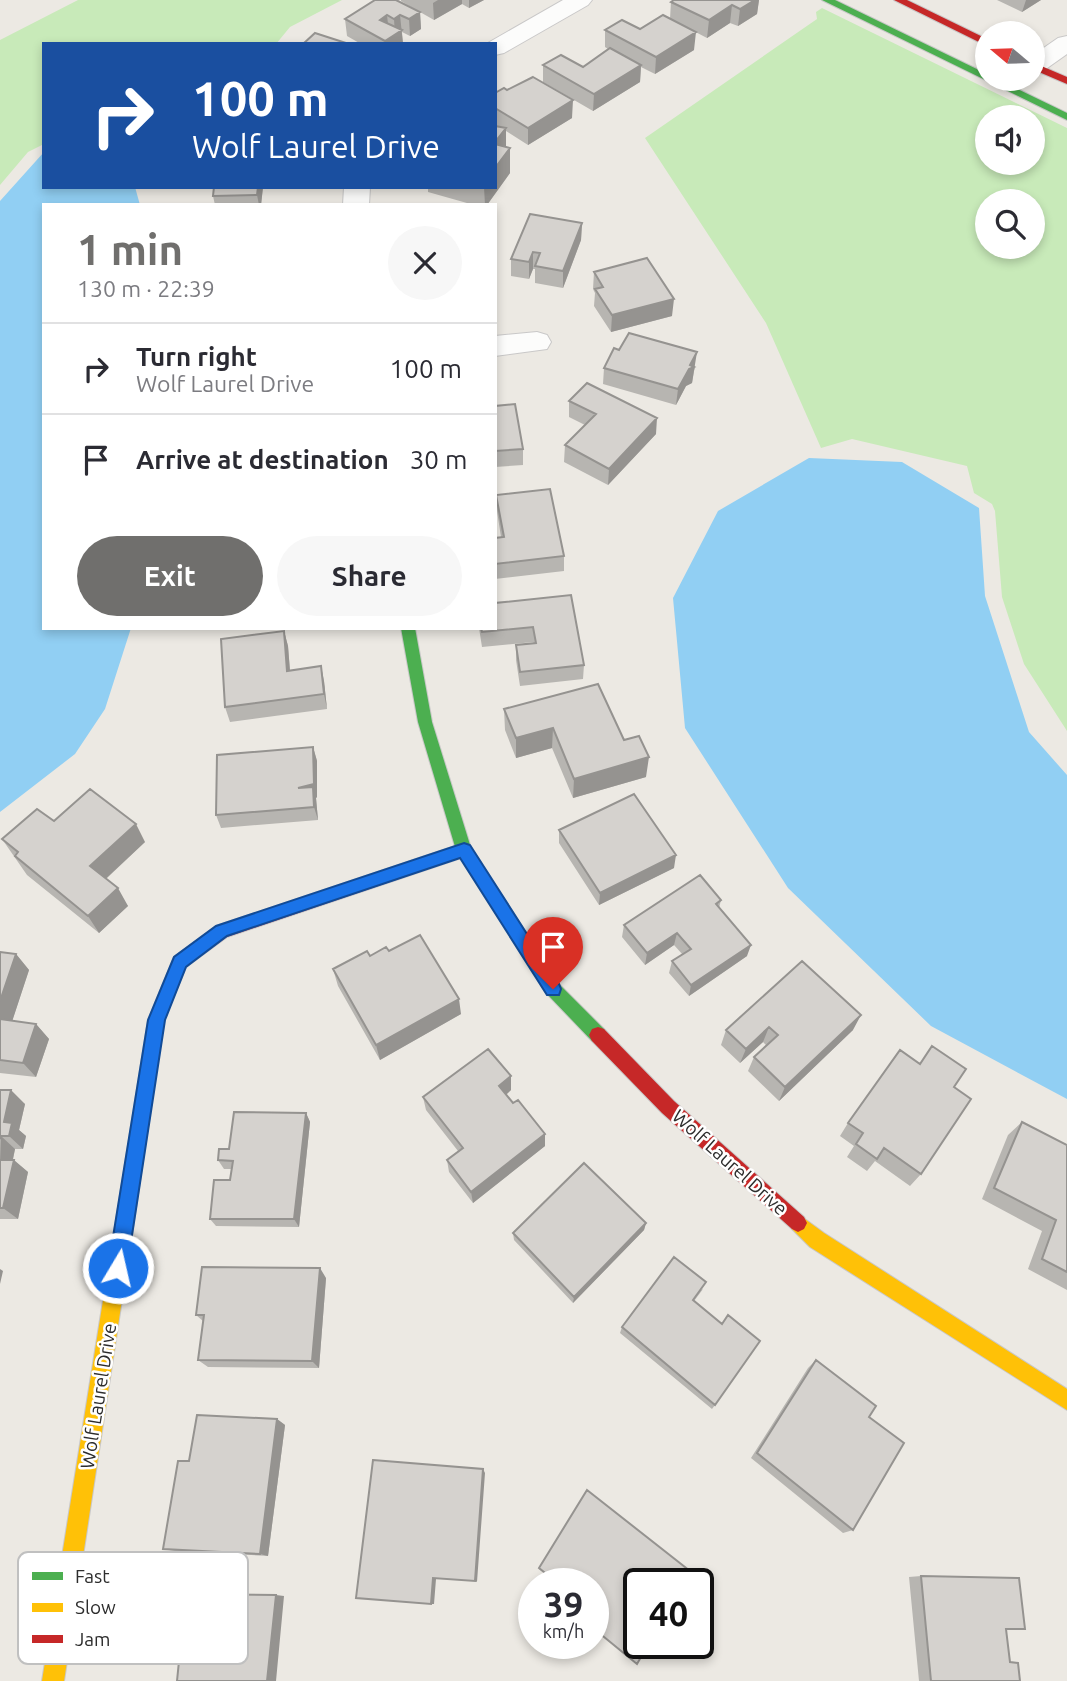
<!DOCTYPE html>
<meta charset="utf-8">
<style>
:root{--surface:#fff;--page:#f7f7f7;--text:#2b2b33;--muted:#7c7c81;--line:#e1e1e2;--accent:#706f6d}
body{margin:0;font-family:Ubuntu,sans-serif;background:var(--page);color:var(--text);height:100vh;display:flex;flex-direction:column;font-size:26px;white-space:nowrap}
*{box-sizing:border-box;margin:0}
p{font-size:23px;color:var(--muted)}
.icon{flex:none;width:38px;height:38px;fill:none;stroke:currentColor;stroke-width:2;stroke-linecap:round;stroke-linejoin:round}
.map{position:relative;flex:1;overflow:hidden}
.details{position:absolute;left:42px;top:203px;width:455px;height:427px;display:flex;flex-direction:column;background:var(--surface);border-radius:0px;box-shadow:0 4px 10px #0003}
.details>*{flex:none}
.hud{position:absolute;left:42px;top:42px;width:455px;height:147px;border-radius:0px;box-shadow:0 4px 10px #0003;background:#1a4fa0;color:#fff;overflow:hidden}
.needle{width:46px;rotate:289deg}
.fabs{position:absolute;left:975px;top:21px;display:grid;gap:14px}
.fabs a{display:grid;place-items:center;width:70px;height:70px;border-radius:50%;background:var(--surface);box-shadow:0 4px 10px #0003;font-size:35px}
.speed{position:absolute;left:518px;top:1568px;display:flex;gap:14px;font-size:35px;font-weight:700;text-align:center}
.speed>*{display:grid;place-content:center;width:91px;height:91px;border-radius:50%;background:var(--surface);box-shadow:0 4px 10px #0003;line-height:1}
.speed small{font-size:18px;font-weight:400}
.speed .limit{border:4px solid #111;border-radius:10px;background:#fff;color:#111}
.pin{position:absolute;display:grid;place-items:center;width:60px;height:60px;color:#fff;margin:-72px -30px;border-radius:50% 50% 50% 0;rotate:-45deg;box-shadow:0 0 7px #0007}
.pin .icon{rotate:45deg}
.me{position:absolute;width:77px;margin:-38px;rotate:9deg;stroke-linejoin:round;filter:drop-shadow(0 0 5px #0008)}
.turn{display:flex;align-items:center;gap:24px;height:147px;padding:0 35px;font-size:32px}
.turn .icon{width:91px;height:91px;stroke-width:2.5}
.turn b{display:block;font-size:49px;line-height:60px}
.round{display:grid;place-items:center;flex:none;width:74px;height:74px;border-radius:37px;background:var(--page)}
.overview{display:flex;align-items:center;justify-content:space-between;height:119px;padding:0 35px}
h1{font-size:42px;font-weight:600;line-height:52px;color:var(--accent)}
.action{display:flex;gap:14px;margin-top:auto;padding:14px 35px}
.action a{flex:1;height:80px;border-radius:42px;background:var(--accent);color:#fff;font-size:28px;font-weight:600;line-height:80px;text-align:center}
.action a+a{background:var(--page);color:var(--text)}
ul{padding:0;list-style:none}
li{display:flex;align-items:center;gap:21px;height:91px;padding:0 35px;border-top:2px solid var(--line)}
li div{flex:1}
li b{display:block;font-size:26px}
li em{font-style:normal}
.map>svg:first-child{display:block}
.green{fill:#c8eab9;fill-rule:evenodd}
.water{fill:#91cff3}
.lines{fill:none;stroke-linecap:round;stroke-linejoin:round}
.street-casing{stroke:#c9c8c8;stroke-width:2}
.fast-casing{stroke:#c9c8c8;stroke-width:2}
.slow-casing{stroke:#c9c8c8;stroke-width:2}
.jam-casing{stroke:#c9c8c8;stroke-width:2}
.street{fill:#fcfcfb;fill-rule:evenodd}
.fast{fill:#4caf50;fill-rule:evenodd}
.slow{fill:#ffc107;fill-rule:evenodd}
.jam{fill:#c62828;fill-rule:evenodd}
.wall{fill:#b7b5b1}
.shaded-wall{fill:#959390}
.building{fill:#d5d2ce;stroke:#959390;stroke-width:2}
.route{fill:#1a73e8;stroke:#114b97;stroke-width:2}
.labels{text-anchor:middle;stroke-width:5;stroke-linejoin:round;paint-order:stroke}
.street-label{font-size:19px;fill:#2d2d2d;stroke:#fff}
.key{fill:#fff;stroke:#c0c0c0;stroke-width:2}
.key-label{font-size:19px;fill:#2d2d2d}
</style>
<div class="map">
<svg width="1067" height="1681" viewBox="0 0 1067 1681">
<rect width="100%" height="100%" fill="#ece9e3"/>
<path class="green" d="M78,0h264l-52,27 -14,17h-232v100l-16,8 -28,33v-145z
M822,8l245,120v603l-43,-67 -22,-67 -7,-86 -3,-7 -18,-11 -7,-27 -115,-27 -31,9 -55,-125 -121,-185 172,-119 -1,-7zM987,117h45v46h-45zM987,201h45v46h-45z"/>
<path class="water" d="M44,152v35h91l5,18h-96v423h87l-26,81 -30,45 -75,58v-611z
M809,458l93,4 77,46 6,88 44,136 38,43v324l-136,-73 -143,-138 -103,-160 -12,-130 45,-87z"/>
<g class="lines">
<g class="street-casing">
<path id="street" d="M563,0h29l-4,5 -84,48 -9,2v-11h-9z
M1067,36v18l-24,17 -11,2v-17l26,-18z
M344,187h26l-1,18h-26z
M537,332l10,3 4,7 -4,7 -52,7v-20z"/>
</g>
<g class="fast-casing">
<path id="fast" d="M822,0h13l152,74v5h10l70,34v7z
M401,628h14l17,94 39,126 88,136 45,45 3,6 -3,6 -6,2 -6,-2 -45,-47 -91,-144 -38,-128z"/>
</g>
<g class="slow-casing">
<path id="slow" d="M128,1192l6,3 3,6 -73,480h-22l77,-480 3,-6z
M798,1214l26,19 243,156v21l-257,-163 -18,-18 -3,-6 3,-6z"/>
</g>
<g class="jam-casing">
<path id="jam" d="M894,0h13l80,39v7z
M1032,62l35,15v7l-35,-15z
M464,843l6,2 2,5 -2,5 -243,82 -41,30 -22,53 -27,181 -3,6 -6,3 -6,-3 -3,-6 29,-181 26,-63 42,-31z
M598,1027l6,2 70,72 130,116 3,6 -3,6 -6,3 -6,-3 -130,-116 -70,-72 -3,-6 3,-6z"/>
</g>
<use href="#street" class="street"/>
<use href="#fast" class="fast"/>
<use href="#slow" class="slow"/>
<use href="#jam" class="jam"/>
</g>
<path class="wall" d="M401,0h83l-15,8 -7,-4 -28,16 -14,-8 1,17 -11,7 -8,-4 1,12h-42l-14,-8 -2,-17 71,-9 -15,-9z
M759,0l-2,14 -19,12 -8,-3 -23,15 -21,-11 8,23 -39,24 -14,-7 -1,15 -47,29 -50,-29v-17l40,2 25,-18 -3,-2v-17l35,-1 30,-10 1,-17z
M997,0h44l-19,12z
M495,93l77,25 -44,27 -22,-14v16l4,26 -23,32h-13l-46,-13v-5h67l2,-61 -2,-1z
M263,187l-2,18h-46l-2,-9z
M582,223l-1,17 -18,48 -28,-5v-14h-2l-4,10 -18,-3v-17z
M594,272l78,44 -61,16 -17,-26 1,-13 -2,-4z
M619,350l76,18 -1,3 -2,12 -6,3 -10,19 -73,-21 1,-16z
M569,401l87,33 -48,51 -44,-23 1,-17 20,-20 -16,-8z
M495,406l28,43v16l-28,2z
M496,495l68,61v15l-69,8v-41l6,-1 -4,-26z
M571,595l13,70 -1,14 -63,7 -4,-26v-15l18,-2 -1,-1 -51,5 -3,-19h16z
M284,631l4,15 2,24 34,11 3,28 -97,13 -5,-15z
M504,709l120,31 22,37 -73,21 -21,-50 -36,10 -11,-28z
M313,747l4,14v36l-1,1 2,22 -97,8 -5,-13z
M54,821l91,21 -39,37 22,27 -29,27 -72,-58 -25,-36z
M559,830l115,38 -75,37 -40,-62z
M721,900l-2,8 28,48 -58,40 -20,-23 3,-12 11,-6 -9,-10 -29,20 -23,-28 2,-12z
M389,951l72,63 -81,46 -42,-74 -5,-17z
M0,952l16,2 13,16 -17,51 24,3 13,15 -13,38 -36,-4z
M802,961l51,69 -74,71 -31,-30 6,-14 12,-12 -3,-3 -23,21 -19,-18 5,-15z
M954,1087l-33,87 -11,12 -35,-25 -8,10 -20,-14 7,-11 -14,-10 8,-13z
M0,1090l25,14 -6,26 7,6 -3,13h-8l-2,11 15,12 -10,47h-18z
M511,1090l-5,5 7,8 32,31v12l-72,57 -24,-31 -2,-12 11,-9 -32,-41 -3,-13z
M306,1113l4,9 -11,105 -83,-1 -6,-7 20,-39 2,-11h-8l-6,-9 11,-11z
M1022,1122l45,23v145l-39,-21 14,-38 -60,-32 26,-64z
M646,1223l-2,7 -71,73 -59,-63 -1,-7z
M326,1278l-7,90 -111,-1 -10,-7 5,-39 -7,-6z
M703,1289l-9,12 21,104 -3,4 -92,-76 2,-6z
M816,1360l53,57 -16,113 -10,3 -92,-75 57,-90z
M277,1419l8,6 -17,131 -93,-5 -12,-2z
M587,1490l50,174 -41,-33 4,-6 -7,-6v-35h-36l-18,-15z
M921,1576l89,86 10,19h-101l-10,-104z"/>
<path class="shaded-wall" d="M438,0h24v4l-28,16 -1,-17z
M469,0h15l-15,8z
M755,0h4l-2,14 -19,12 2,-17z
M1026,0h15l-19,12z
M732,5l-2,18 -23,15 2,-18z
M420,12l1,17 -11,7 -1,-17z
M387,15l2,18 -9,-13z
M400,15l3,29h-18v-3l10,-6 -1,-16z
M696,32l-2,18 -39,24 1,-17z
M641,65l-1,17 -47,29 1,-17z
M573,100l-1,18 -44,27v-17z
M506,128v25l4,-5v25l-23,32h-2l-1,-18h11v-45z
M258,187h5l-2,18h-2l-2,-10z
M582,223l-1,17 -18,48v-17z
M533,252v17l-4,10v-17z
M674,299l-2,17 -61,16 1,-17z
M697,352l-5,31 -6,3 -10,19 2,-16z
M657,418l-1,16 -48,51 1,-16z
M284,631l4,15 3,39 -4,-14z
M321,666l3,15 3,28 -3,-15z
M553,728l-1,20 -36,10v-20z
M313,747l4,14v36l-1,1 2,22 -4,-13 -16,-19z
M649,757l-3,20 -73,21 1,-19z
M136,824l9,18 -45,42 -10,-18z
M676,855l-2,13 -75,37 1,-12z
M118,888l10,18 -29,27 -11,-17z
M677,933l-3,12 -29,20 2,-12z
M751,945l-4,11 -58,40 2,-11z
M16,954l13,16 -21,64 -8,-8v-25z
M459,999l2,15 -81,46 -4,-15z
M861,1015l-8,15 -74,71 6,-14z
M36,1024l13,15 -13,38 -13,-14z
M769,1027l-6,15 -23,21 6,-14z
M511,1076v14l-11,10 -1,-14z
M11,1090l14,14 -6,26 7,6 -3,13 -14,-13 -5,-14z
M306,1113l4,9 -11,105 -5,-8z
M545,1134v12l-72,57 -2,-11z
M1,1136l14,13 -5,23 -10,-9z
M14,1160l14,12 -10,47 -15,-11z
M646,1223l-2,7 -71,73 1,-6z
M320,1268l6,10 -7,90 -7,-7z
M0,1269l3,2 -3,13z
M277,1419l8,6 -17,131 -8,-2z
M483,1469l2,4 -8,109 -2,-1z
M433,1578l3,1 -2,25h-3z
M276,1595l8,1 -8,85h-9z"/>
<path class="building" d="M375,0h21l24,12 -11,7 -9,-4 -6,4 -7,-4 -7,5 22,10 -17,11 -40,-22z
M674,0h81l-15,9 -8,-4 -23,15 -38,-18z
M663,15l33,17 -40,25 -51,-27 17,-10 18,9z
M315,33l34,11h-46z
M610,48l31,17 -47,29 -51,-29 18,-10 22,12z
M533,77l40,23 -45,28 -33,-20v-15l9,-5 3,2z
M495,126l11,2 -11,14z
M495,144l15,4 -15,20z
M214,187h44l-1,8 -44,1z
M530,214l52,9 -19,48 -28,-5 5,-13 -7,-1 -4,10 -18,-3z
M647,258l27,41 -62,16 -17,-26 8,-2 -9,-15z
M629,333l68,19 -7,13 4,2 -5,2 -11,20 -74,-21 10,-20 5,2z
M587,383l70,35 -48,51 -44,-24 31,-31 -27,-13z
M515,404l8,45 -28,2v-45z
M550,489l14,67 -69,8v-26l9,-1 -8,-42z
M571,595l13,70 -64,7 -4,-27 20,-2 -3,-16 -51,5 -1,-4h14v-25z
M284,631l3,40 34,-5 3,28 -99,13 -4,-68z
M598,684l26,56 15,-4 10,21 -75,22 -21,-51 -37,10 -12,-29z
M313,747l1,37 -16,4 15,-1 1,20 -98,8 1,-60z
M90,789l46,35 -46,42 28,22 -30,28 -73,-60 3,-4 -16,-13 35,-30 17,12z
M634,794l42,61 -76,38 -41,-63z
M700,875l21,25 -5,4 35,41 -60,40 -19,-24 19,-12 -14,-16 -30,20 -23,-28z
M420,935l39,64 -83,46 -43,-76 34,-18 3,5 16,-9 3,4z
M0,952l16,2 -16,47z
M802,961l59,54 -76,72 -31,-30 24,-22 -9,-8 -23,22 -20,-19z
M0,1019l36,5 -13,39 -23,-3z
M932,1046l34,23 -12,18 17,12 -50,75 -37,-26 -7,11 -21,-15 7,-11 -15,-10 52,-73 20,14z
M488,1049l23,27 -12,10 14,17 5,-3 27,34 -74,58 -24,-32 16,-12 -40,-51z
M0,1090h11l-7,32 8,1 -3,13h-8l-1,3z
M234,1112l72,1 -12,106h-84l4,-39h16l3,-19 -15,-1 1,-11h10z
M1022,1122l45,23v127l-25,-13 14,-39 -62,-32z
M0,1160h14l-11,48h-3z
M584,1163l62,60 -72,74 -61,-64z
M674,1257l32,25 -13,18 29,24 6,-9 32,26 -45,64 -93,-78z
M202,1267l118,1 -8,93 -114,-1 6,-45h-8z
M816,1360l60,46 -7,11 35,26 -51,87 -96,-77z
M197,1415l80,4 -17,135 -97,-5 15,-88h11z
M373,1460l110,9 -8,112 -42,-3 -2,26 -75,-6z
M587,1490l103,81 -7,13h-44v59h10l-12,21 -39,-32 4,-7 -9,-7v-34h-34l-20,-16z
M921,1576l98,2 6,51h-19l4,33 8,1 2,18h-89z
M159,1594l117,1 -9,86h-90l3,-30h-28z"/>
<path class="route" d="M464,843l6,2 89,139 2,5 -2,6h-12l-87,-137 -233,78 -41,31 -21,53 -38,248 -3,7 -6,2 -7,-2 -3,-7 40,-248 26,-63 42,-31z"/>
<g class="labels">
<g class="street-label">
<text transform="translate(730 1162) rotate(42)" y="7">Wolf Laurel Drive</text>
<text transform="translate(98 1396) rotate(-81)" y="7">Wolf Laurel Drive</text>
</g>
</g>
<rect x="18" y="1552" width="230" height="112" rx="10" class="key"/>
<rect x="32" y="1572" width="31" height="8" fill="#4caf50"/>
<rect x="32" y="1603" width="31" height="9" fill="#ffc107"/>
<rect x="32" y="1635" width="31" height="8" fill="#c62828"/>
<g class="key-label">
<text x="75" y="1583">Fast</text>
<text x="75" y="1614">Slow</text>
<text x="75" y="1646">Jam</text>
</g>
</svg>
<div class="fabs">
<a><svg class="needle" viewBox="-14 -14 28 28"><path d="M0-13l5 13h-10z" fill="#e53935"/><path d="M0 13l5-13h-10z" fill="#7c7c81"/></svg></a>
<a><svg class="icon" aria-label="sound" viewBox="0 0 24 24"><path d="M4 9h4l5-4v14l-5-4H4zM17 9q2 3 0 6"/></svg></a>
<a><svg class="icon" aria-label="search" viewBox="0 0 24 24"><circle cx="10" cy="10" r="6"/><path d="M15 15l6 6"/></svg></a>
</div>
<div class="speed"><div>39<small>km/h</small></div><div class="limit">40</div></div>
<div class="pin" style="left:553px;top:989px;background:#d93025"><svg class="icon" aria-label="arrive" viewBox="0 0 24 24"><path d="M6 21V4h12l-3 4 3 4H6"/></svg></div>
<svg class="me" style="left:118px;top:1268px" viewBox="-20 -20 40 40"><circle r="17" fill="#1a73e8" stroke="#fff" stroke-width="3"/><path d="M0-11L8 9 0 5-8 9z" fill="#fff"/></svg>
<div class="hud">
<div class="turn"><svg class="icon" aria-label="right" viewBox="0 0 24 24"><path d="M7 20v-9h11M14 6l5 5-5 5"/></svg><div><b>100 m</b>Wolf Laurel Drive</div></div>
</div>
<section class="details">
<div class="overview"><div><h1>1 min</h1><p>130 m · 22:39</p></div><a class="round"><svg class="icon" aria-label="close" viewBox="0 0 24 24"><path d="M6 6l12 12M18 6L6 18"/></svg></a></div>
<ul>
<li><svg class="icon" aria-label="right" viewBox="0 0 24 24"><path d="M7 20v-9h11M14 6l5 5-5 5"/></svg><div><b>Turn right</b><p>Wolf Laurel Drive</p></div><em>100 m</em></li>
<li><svg class="icon" aria-label="arrive" viewBox="0 0 24 24"><path d="M6 21V4h12l-3 4 3 4H6"/></svg><div><b>Arrive at destination</b></div><em>30 m</em></li>
</ul>
<div class="action"><a>Exit</a><a>Share</a></div>
</section>
</div>
